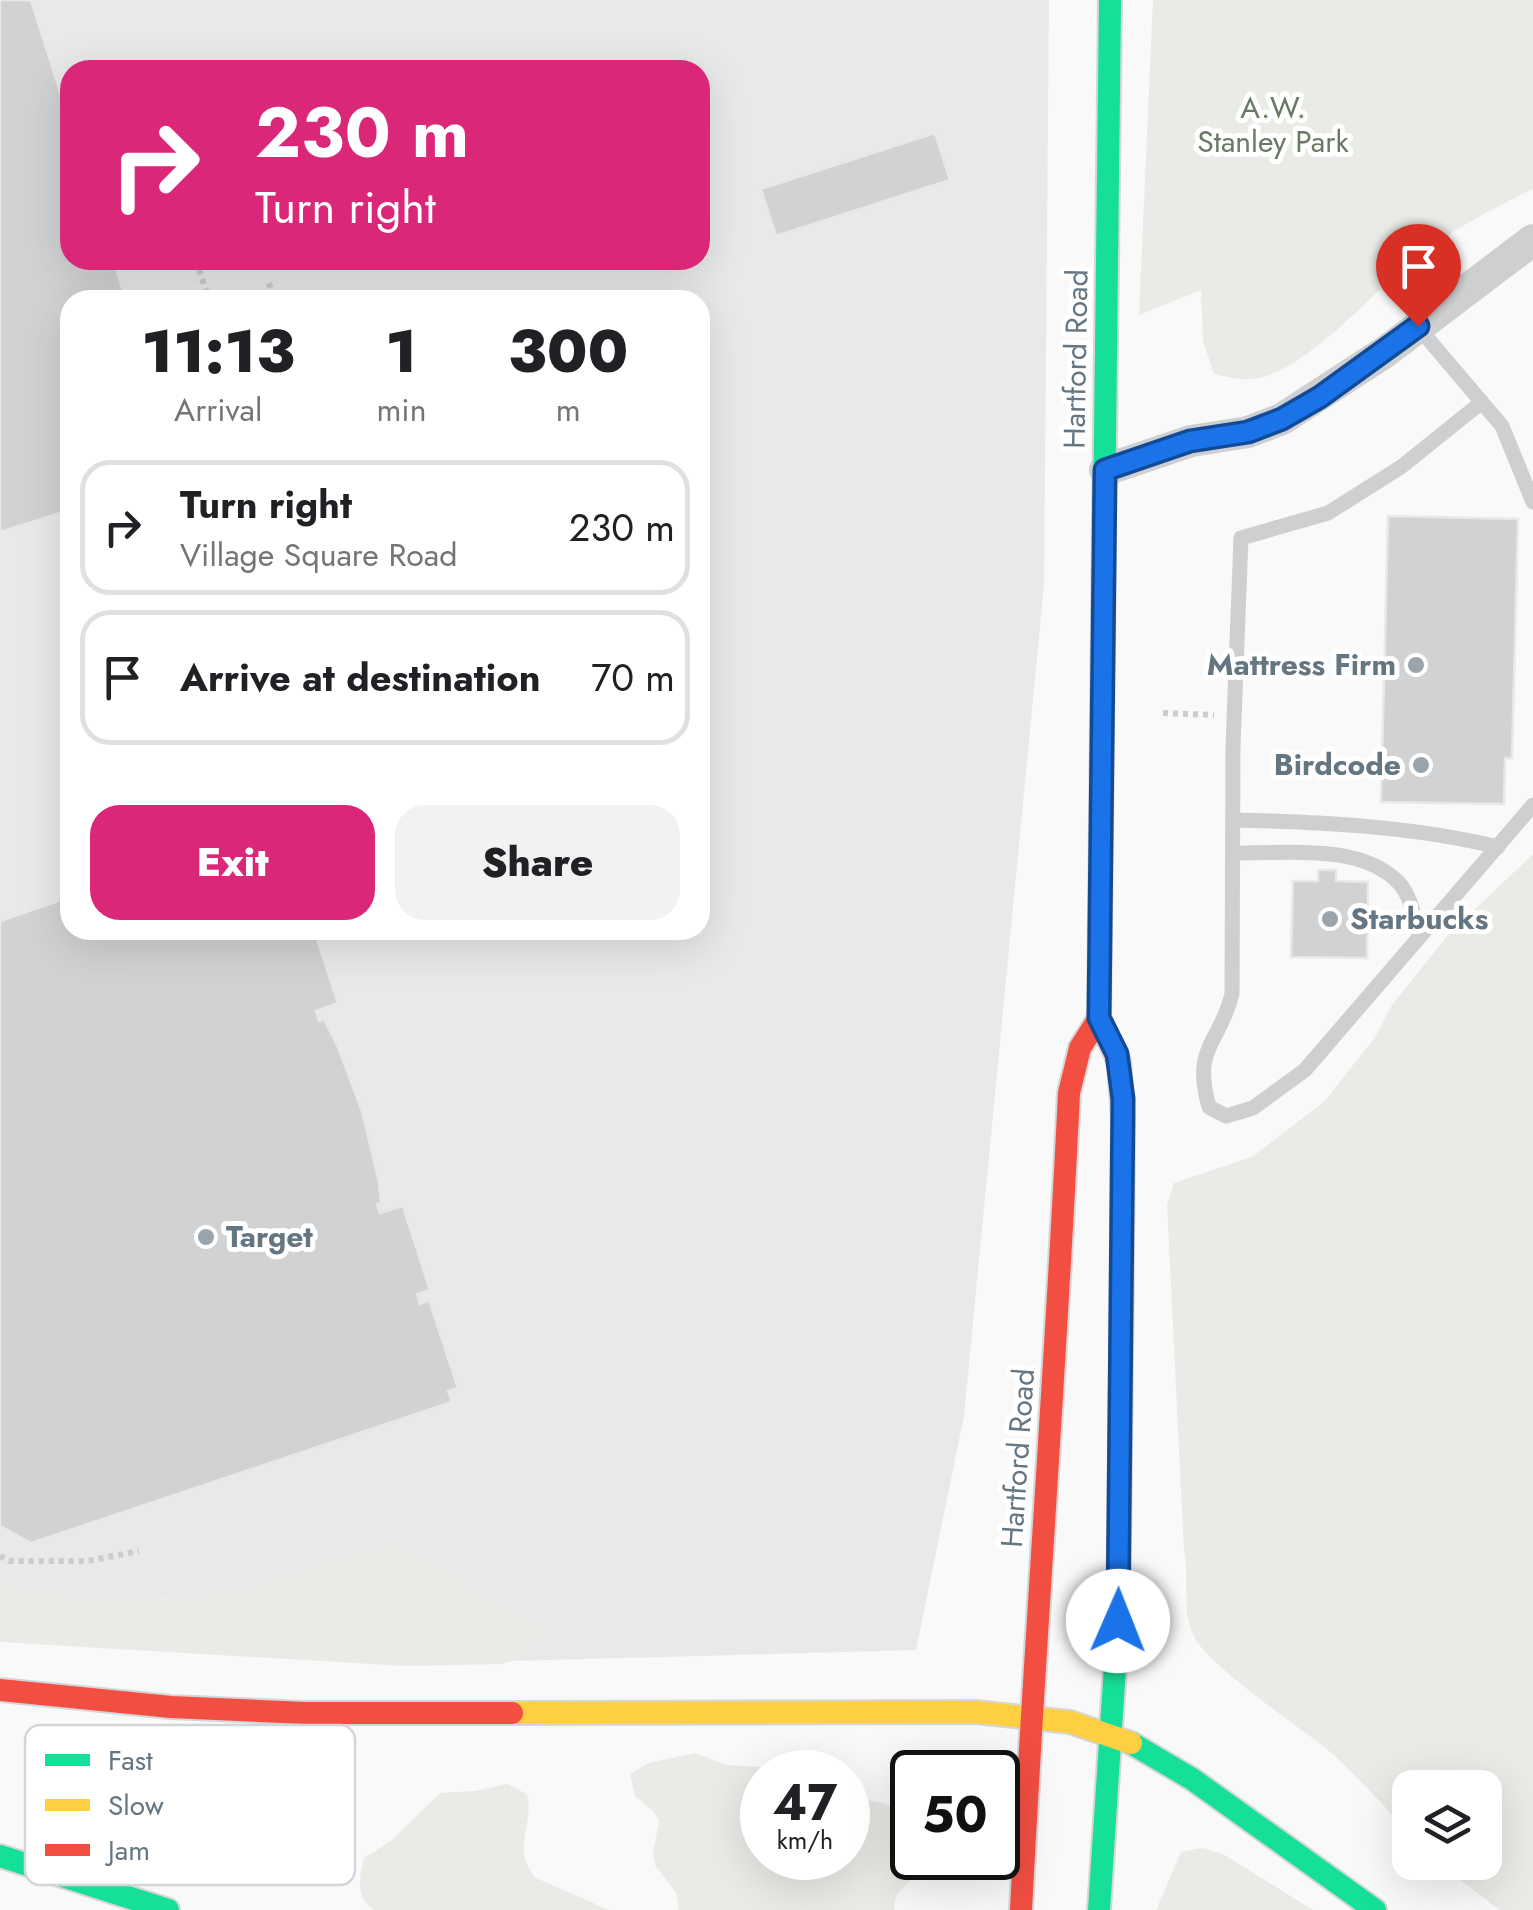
<!DOCTYPE html>
<style>
:root{--surface:#fff;--page:#f2f2f2;--text:#202124;--muted:#757577;--line:#e0e0e0;--accent:#db2777}
body{margin:0;font-family:Jost,sans-serif;background:var(--page);color:var(--text);height:100vh;display:flex;flex-direction:column;font-size:38px;white-space:nowrap}
*{box-sizing:border-box;margin:0}
p{font-size:32px;color:var(--muted)}
.icon{flex:none;width:55px;height:55px;fill:none;stroke:currentColor;stroke-width:2;stroke-linecap:round;stroke-linejoin:round}
.map{position:relative;flex:1;overflow:hidden}
.panel{position:absolute;left:60px;top:290px;width:650px;height:650px;display:flex;flex-direction:column;background:var(--surface);border-radius:30px;box-shadow:0 10px 40px #0002}
.panel>*{flex:none}
.hud{position:absolute;left:60px;top:60px;width:650px;height:210px;border-radius:30px;box-shadow:0 10px 40px #0002;background:#db2777;color:#fff;overflow:hidden}
.buttons{position:absolute;left:1392px;top:1770px;display:grid;gap:20px}
.buttons a{display:grid;place-items:center;width:110px;height:110px;border-radius:20px;background:var(--surface);box-shadow:0 10px 40px #0002;font-size:50px}
.speed{position:absolute;left:740px;top:1750px;display:flex;gap:20px;font-size:50px;font-weight:700;text-align:center}
.speed>*{display:grid;place-content:center;width:130px;height:130px;border-radius:50%;background:var(--surface);box-shadow:0 10px 40px #0002;line-height:1}
.speed small{font-size:25px;font-weight:400}
.speed .limit{border:5px solid #111;border-radius:15px;background:#fff;color:#111}
.pin{position:absolute;display:grid;place-items:center;width:85px;height:85px;color:#fff;margin:-102px -42px;border-radius:50% 50% 50% 0;rotate:-45deg;box-shadow:0 0 10px #0007}
.pin .icon{rotate:45deg}
.me{position:absolute;width:110px;margin:-55px;rotate:1deg;stroke-linejoin:round;filter:drop-shadow(0 0 8px #0008)}
.turn{display:flex;align-items:center;gap:35px;height:210px;padding:0 30px;font-size:45px}
.turn .icon{width:130px;height:130px;stroke-width:2.5}
.turn b{display:block;font-size:70px;line-height:85px}
.eta{display:flex;justify-content:space-evenly;align-items:center;height:170px;text-align:center}
.eta b{font-size:60px;font-weight:800;line-height:70px}
.primary-button{display:flex;gap:20px;margin-top:auto;padding:20px 30px}
.primary-button a{flex:1;height:115px;border-radius:30px;background:var(--accent);color:#fff;font-size:40px;font-weight:800;line-height:115px;text-align:center}
.primary-button a+a{background:var(--page);color:var(--text)}
ul{padding:0;list-style:none}
li{display:flex;align-items:center;gap:30px;height:135px;margin:0 20px 15px;padding:0 10px;border:5px solid var(--line);border-radius:30px}
li div{flex:1}
li b{display:block;font-size:38px}
li em{font-style:normal}
.map>svg:first-child{display:block}
.built{fill:#e8e9e9;fill-rule:evenodd}
.green{fill:#e8ebe6}
.building{fill:#d0d2d3;stroke:#e8e8e8;stroke-width:2.5}
.lines{fill:none;stroke-linecap:round;stroke-linejoin:round}
.fast-casing{stroke:#d5d6d7;stroke-width:26}
.slow-casing{stroke:#d5d6d7;stroke-width:26}
.jam-casing{stroke:#d5d6d7;stroke-width:26}
.path{stroke:#cbcccd;stroke-width:6;stroke-dasharray:5 5;stroke-linecap:butt}
.lane{stroke:#cecfd0;stroke-width:15}
.street{stroke:#cecfd0;stroke-width:32}
.fast{stroke:#16e098;stroke-width:22}
.slow{stroke:#ffcf43;stroke-width:22}
.jam{stroke:#f24e42;stroke-width:22}
.route-casing{stroke:#114b97;stroke-width:25}
.route{stroke:#1a73e8;stroke-width:18}
.poi-dot{fill:#99a4ac;stroke:#fff;stroke-width:4}
.labels{text-anchor:middle;stroke-width:10;stroke-linejoin:round;paint-order:stroke}
.park-label{font-size:30px;fill:#687a64;stroke:#fff}
.street-label{font-size:30px;fill:#657683;stroke:#fff}
.poi-label{font-size:30px;font-weight:bold;fill:#657683;stroke:#fff;text-anchor:end}
.key{fill:#fff;stroke:#d1d6da;stroke-width:2.5}
.key-label{font-size:28px;fill:#657683}
</style>
<div class="map">
<svg width="1533" height="1910" viewBox="0 0 1533 1910">
<rect width="100%" height="100%" fill="#f9f9f9"/>
<path class="built" d="M0,0h1049l-5,585 -80,831 -48,234 -404,11 28,-25 -4,-15 -48,-21 -76,-48 -16,-6 -22,2 -131,43 -58,7 -93,2 -92,-16zM70,70h630v190h-630zM70,300h630v630h-630z"/>
<path class="green" d="M1153,0h380v189c-45,22 -88,44 -126,76 -38,32 -105,109 -155,114 -12,2 -26,-3 -38,-5l-11,-33 -2,-51 -62,25z
M1533,854v1056h-34l-60,-47 46,-1v-74h-75v45c-27,-27 -53,-58 -82,-83 -31,-25 -120,-84 -135,-115 -12,-27 -3,-56 -9,-84l-17,-347 7,-21 78,-26 73,-56 50,-64 17,-32 56,-70z
M396,1546l16,6 76,48 48,21 6,9 -1,6 -29,25 -11,3 -95,2 -406,-24v-58l92,16 93,-2 58,-7 131,-43z
M695,1753l32,12 47,3 12,4h-24v86h86v-60l32,4 22,8c3,14 16,53 11,65 -8,16 -18,12 -19,35h-215l-3,-17 -21,-28 -2,-10 6,-34 -6,-10 -18,-15 -5,-22 19,-11z
M507,1784l20,10c8,31 -17,54 9,84l73,32h-235c-19,-13 -15,-32 -10,-52l28,-18 48,-47 35,-2z
M1203,1848l20,6 90,56h-157l25,-58z"/>
<path class="building" d="M0,0h31l39,123v137h43l13,40h-56v210l-70,22z
M935,133l15,47 -174,56 -15,-47z
M1388,516l130,3 -6,239h-7l-1,46 -123,-2z
M1318,870h18v11l32,1 -1,76 -76,-1 2,-76h25z
M70,897v33h244l24,73 -22,8 3,10 5,-2 14,28 24,64 17,71 2,21 -4,1 3,9 23,-7 27,84 -13,4 3,10 9,-4 29,88 -10,3 4,11 -421,141 -31,-17v-605z"/>
<g class="lines">
<g class="fast-casing">
<path id="fast" d="M1104,524l6,-524
M1131,1743l61,36 183,131
M0,1856l168,54
M1099,1910l19,-289 3,-252"/>
</g>
<g class="slow-casing">
<path id="slow" d="M512,1713l464,-1 94,10 61,21"/>
</g>
<g class="jam-casing">
<path id="jam" d="M1104,524l-5,494 20,44 4,56 -2,251
M0,1690l171,17 134,6h207
M1021,1910c14,-273 35,-544 48,-817l11,-45 19,-30"/>
</g>
<path class="path" d="M196,260l13,40
M269,283l6,17
M229,295l1,5
M1163,713l51,2
M0,1556l9,5h79l51,-10"/>
<path class="lane" d="M1418,327l84,99 31,76
M1482,402l-81,65 -73,46 -87,25 -8,208 -1,248c-13,52 -40,52 -23,113l17,9 27,-8 52,-38 228,-265
M1233,820c89,2 179,6 265,27
M1233,853c50,1 127,-11 166,30 12,13 15,34 20,51"/>
<path class="street" d="M1105,470l86,-29 57,-9 34,-13 103,-67 148,-112"/>
<use href="#fast" class="fast"/>
<use href="#slow" class="slow"/>
<use href="#jam" class="jam"/>
</g>
<g class="lines">
<g class="route-casing">
<path id="route" d="M1118,1621l5,-522 -6,-45 -18,-36 6,-548 85,-29 58,-9 34,-13 38,-22 98,-71"/>
</g>
<use href="#route" class="route"/>
</g>
<g class="poi-dot">
<circle cx="1416" cy="665" r="10"/>
<circle cx="1421" cy="765" r="10"/>
<circle cx="1330" cy="919" r="10"/>
<circle cx="206" cy="1237" r="10"/>
</g>
<g class="labels">
<g class="park-label">
<text x="1273" y="118">A.W.<tspan x="1273" dy="34">Stanley Park</tspan></text>
</g>
<g class="street-label">
<text transform="translate(1076 359) rotate(-89)" y="10">Hartford Road</text>
<text transform="translate(1018 1458) rotate(-86)" y="10">Hartford Road</text>
</g>
<g class="poi-label">
<text x="1396" y="675">Mattress Firm</text>
<text x="1401" y="775">Birdcode</text>
<text x="1350" y="929" text-anchor="start">Starbucks</text>
<text x="226" y="1247" text-anchor="start">Target</text>
</g>
</g>
<rect x="25" y="1725" width="330" height="160" rx="15" class="key"/>
<rect x="45" y="1754" width="45" height="12" fill="#16e098"/>
<rect x="45" y="1799" width="45" height="12" fill="#ffcf43"/>
<rect x="45" y="1844" width="45" height="12" fill="#f24e42"/>
<g class="key-label">
<text x="108" y="1770">Fast</text>
<text x="108" y="1815">Slow</text>
<text x="108" y="1860">Jam</text>
</g>
</svg>
<div class="buttons">
<a><svg class="icon" aria-label="layers" viewBox="0 0 24 24"><path d="M12 4l9 5-9 5-9-5zM3 14l9 5 9-5"/></svg></a>
</div>
<div class="speed"><div>47<small>km/h</small></div><div class="limit">50</div></div>
<div class="pin" style="left:1418px;top:326px;background:#d93025"><svg class="icon" aria-label="arrive" viewBox="0 0 24 24"><path d="M6 21V4h12l-3 4 3 4H6"/></svg></div>
<svg class="me" style="left:1118px;top:1621px" viewBox="-20 -20 40 40"><circle r="19" fill="#fff"/><path d="M0-13L10 11 0 6-10 11z" fill="#1a73e8"/></svg>
<div class="hud">
<div class="turn"><svg class="icon" aria-label="right" viewBox="0 0 24 24"><path d="M7 20v-9h11M14 6l5 5-5 5"/></svg><div><b>230 m</b>Turn right</div></div>
</div>
<section class="panel">
<div class="eta">
<div><b>11:13</b><p>Arrival</p></div>
<div><b>1</b><p>min</p></div>
<div><b>300</b><p>m</p></div>
</div>
<ul>
<li><svg class="icon" aria-label="right" viewBox="0 0 24 24"><path d="M7 20v-9h11M14 6l5 5-5 5"/></svg><div><b>Turn right</b><p>Village Square Road</p></div><em>230 m</em></li>
<li><svg class="icon" aria-label="arrive" viewBox="0 0 24 24"><path d="M6 21V4h12l-3 4 3 4H6"/></svg><div><b>Arrive at destination</b></div><em>70 m</em></li>
</ul>
<div class="primary-button"><a>Exit</a><a>Share</a></div>
</section>
</div>
